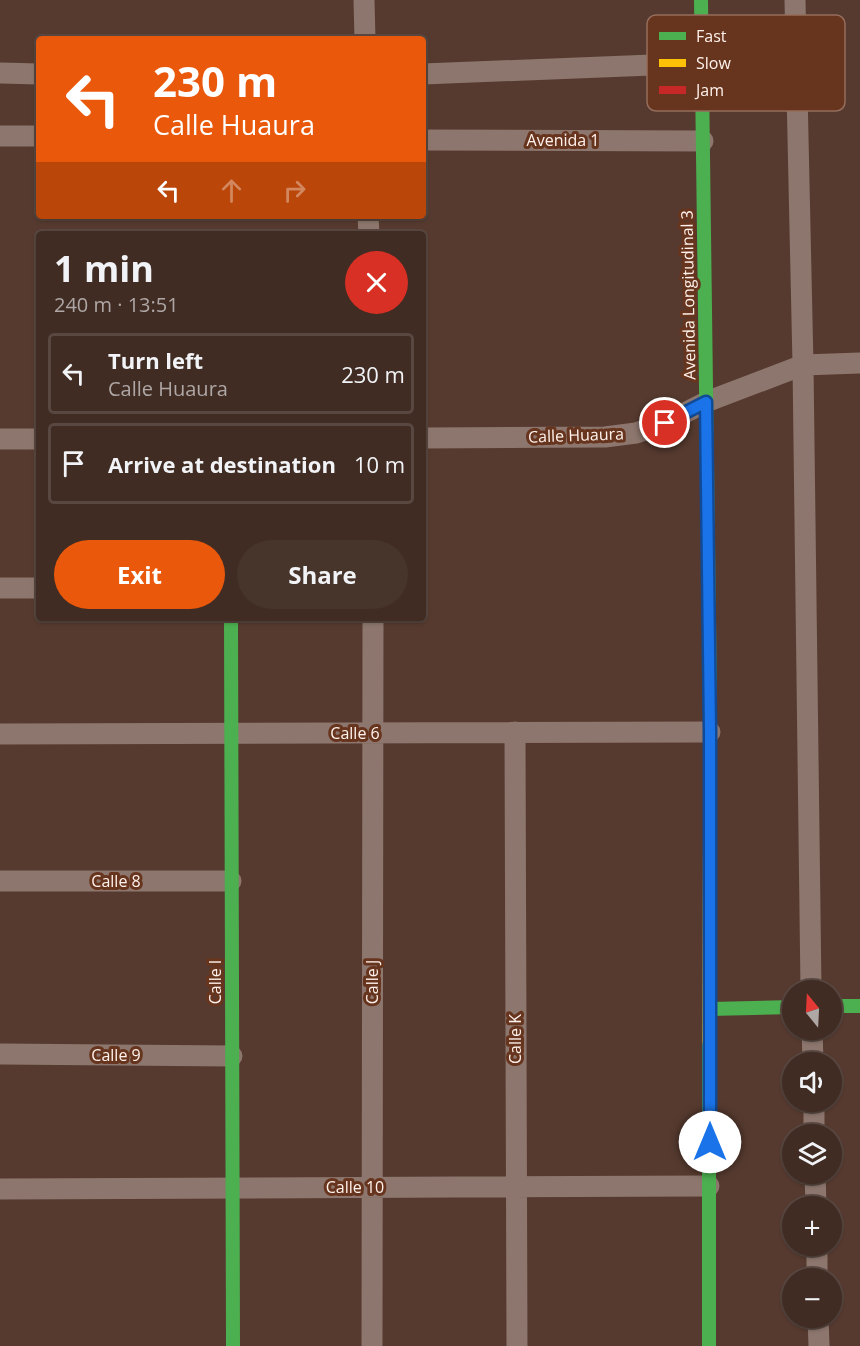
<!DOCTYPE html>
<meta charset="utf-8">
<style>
:root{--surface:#402c23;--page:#47342b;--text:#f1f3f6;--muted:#aea7a6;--line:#594841;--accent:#ea580c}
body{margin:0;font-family:"Open Sans",sans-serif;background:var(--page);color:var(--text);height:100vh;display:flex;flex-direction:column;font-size:22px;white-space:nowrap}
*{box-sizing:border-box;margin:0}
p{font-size:20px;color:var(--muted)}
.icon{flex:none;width:33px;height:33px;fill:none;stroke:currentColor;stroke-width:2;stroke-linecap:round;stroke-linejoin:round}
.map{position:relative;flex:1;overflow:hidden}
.details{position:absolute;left:36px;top:231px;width:390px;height:390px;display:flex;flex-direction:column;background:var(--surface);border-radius:6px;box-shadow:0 2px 4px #0004,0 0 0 2px var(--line)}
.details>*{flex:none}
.hud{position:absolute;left:36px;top:36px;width:390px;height:183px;border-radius:6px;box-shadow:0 2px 4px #0004,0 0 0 2px var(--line);background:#ea580c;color:#fff;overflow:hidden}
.needle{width:39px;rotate:342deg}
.tools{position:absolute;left:782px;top:980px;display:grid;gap:12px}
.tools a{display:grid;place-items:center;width:60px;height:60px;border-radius:50%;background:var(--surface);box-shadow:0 2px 4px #0004,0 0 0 2px var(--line);font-size:30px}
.pin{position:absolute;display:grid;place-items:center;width:51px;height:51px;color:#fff;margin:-26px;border:3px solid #fff;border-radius:50%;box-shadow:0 2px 6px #0007}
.me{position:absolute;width:66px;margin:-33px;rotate:0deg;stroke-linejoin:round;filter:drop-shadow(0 0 4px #0008)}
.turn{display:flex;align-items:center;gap:21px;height:126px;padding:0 18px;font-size:27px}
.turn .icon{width:78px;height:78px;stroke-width:2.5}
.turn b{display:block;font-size:42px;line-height:51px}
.lanes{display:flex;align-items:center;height:57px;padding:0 18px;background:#0003;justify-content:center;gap:30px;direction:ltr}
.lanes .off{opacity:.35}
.round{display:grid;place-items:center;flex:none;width:63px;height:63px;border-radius:32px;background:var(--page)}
.summary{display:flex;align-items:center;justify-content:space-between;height:102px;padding:0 18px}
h1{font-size:36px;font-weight:700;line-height:45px}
.cta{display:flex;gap:12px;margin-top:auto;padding:12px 18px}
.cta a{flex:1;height:69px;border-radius:36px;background:var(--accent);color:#fff;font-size:24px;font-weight:700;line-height:69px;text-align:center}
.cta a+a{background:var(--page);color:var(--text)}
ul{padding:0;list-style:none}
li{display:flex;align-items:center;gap:18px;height:81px;margin:0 12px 9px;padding:0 6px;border:3px solid var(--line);border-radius:6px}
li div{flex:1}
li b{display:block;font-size:22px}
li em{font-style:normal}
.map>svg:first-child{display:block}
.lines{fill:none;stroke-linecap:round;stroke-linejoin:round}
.street{stroke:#8c766d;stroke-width:21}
.fast{stroke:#4caf50;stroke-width:14}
.slow{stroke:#ffc107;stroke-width:14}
.jam{stroke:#c62828;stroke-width:14}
.route-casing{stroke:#114b97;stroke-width:15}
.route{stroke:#1a73e8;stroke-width:10}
.labels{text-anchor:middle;stroke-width:6;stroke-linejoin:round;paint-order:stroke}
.street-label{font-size:16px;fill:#fff2ec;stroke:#67341e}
.key{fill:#67341e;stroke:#956d5c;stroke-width:1.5}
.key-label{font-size:16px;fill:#fff2ec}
</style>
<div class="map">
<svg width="860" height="1346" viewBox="0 0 860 1346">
<rect width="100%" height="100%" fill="#563a2f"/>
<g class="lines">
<path class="street" d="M364,0l1,39
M795,0l8,365 8,625
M0,73l39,1
M423,74l279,-11
M0,136h39
M423,140l280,1
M368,216l1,18
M423,438l182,-1 31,-4 29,-10 41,-21 97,-37 57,-2
M0,439h39
M0,588h39
M515,732l2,614
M0,734l710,-2
M0,881h231
M812,1029l1,33
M0,1054l232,2
M814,1101v33
M815,1173l1,33
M0,1189l709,-3
M817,1245v33
M818,1317l1,29
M372,1346l1,-728"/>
<path class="fast" d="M701,0l9,697
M231,618l2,728
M831,1006h29
M710,1009l82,-2
M709,1346v-305"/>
<path class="slow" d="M709,1041l1,-203"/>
<path class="jam" d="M710,697v141"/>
</g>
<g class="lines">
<g class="route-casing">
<path id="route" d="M665,423l41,-21 4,330v410"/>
</g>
<use href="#route" class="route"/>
</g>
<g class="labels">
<g class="street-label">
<text x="563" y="146">Avenida 1</text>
<text transform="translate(688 295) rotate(-91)" y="6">Avenida Longitudinal 3</text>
<text transform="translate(576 435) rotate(-2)" y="6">Calle Huaura</text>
<text x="355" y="739">Calle 6</text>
<text x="116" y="887">Calle 8</text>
<text transform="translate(215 982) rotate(-90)" y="6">Calle I</text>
<text transform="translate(372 982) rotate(-90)" y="6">Calle J</text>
<text transform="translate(515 1039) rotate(-90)" y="6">Calle K</text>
<text x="116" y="1061">Calle 9</text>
<text x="355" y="1193">Calle 10</text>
</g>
</g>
<rect x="647" y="15" width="198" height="96" rx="9" class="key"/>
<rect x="659" y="32" width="27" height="8" fill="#4caf50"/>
<rect x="659" y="59" width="27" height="8" fill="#ffc107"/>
<rect x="659" y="86" width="27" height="8" fill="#c62828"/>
<g class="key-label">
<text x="696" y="42">Fast</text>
<text x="696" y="69">Slow</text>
<text x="696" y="96">Jam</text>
</g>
</svg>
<div class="tools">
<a><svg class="needle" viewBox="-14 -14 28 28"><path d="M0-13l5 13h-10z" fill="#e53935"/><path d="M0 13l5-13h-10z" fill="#aea7a6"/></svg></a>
<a><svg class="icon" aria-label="sound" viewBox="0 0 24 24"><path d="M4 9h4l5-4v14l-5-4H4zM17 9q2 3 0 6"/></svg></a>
<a><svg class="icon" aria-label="layers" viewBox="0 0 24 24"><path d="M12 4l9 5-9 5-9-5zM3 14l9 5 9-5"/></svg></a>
<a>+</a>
<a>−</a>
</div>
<div class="pin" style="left:665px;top:423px;background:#d93025"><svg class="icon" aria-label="arrive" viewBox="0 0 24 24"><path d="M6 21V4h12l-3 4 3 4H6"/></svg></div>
<svg class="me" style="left:710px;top:1142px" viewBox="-20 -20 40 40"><circle r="19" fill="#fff"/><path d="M0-13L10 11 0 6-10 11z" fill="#1a73e8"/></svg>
<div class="hud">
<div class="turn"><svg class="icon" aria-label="left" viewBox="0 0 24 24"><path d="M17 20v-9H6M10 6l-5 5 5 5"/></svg><div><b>230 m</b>Calle Huaura</div></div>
<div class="lanes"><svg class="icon" aria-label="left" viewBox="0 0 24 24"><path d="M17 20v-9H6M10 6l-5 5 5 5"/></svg><svg class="icon off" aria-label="ahead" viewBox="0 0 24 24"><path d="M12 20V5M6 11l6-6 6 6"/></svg><svg class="icon off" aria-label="right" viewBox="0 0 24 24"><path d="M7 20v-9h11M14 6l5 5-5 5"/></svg></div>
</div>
<section class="details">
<div class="summary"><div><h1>1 min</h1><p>240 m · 13:51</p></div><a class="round" style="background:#d93025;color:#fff"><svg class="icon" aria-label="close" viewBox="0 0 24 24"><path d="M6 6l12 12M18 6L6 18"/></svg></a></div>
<ul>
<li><svg class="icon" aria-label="left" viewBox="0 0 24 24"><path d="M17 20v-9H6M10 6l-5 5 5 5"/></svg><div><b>Turn left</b><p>Calle Huaura</p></div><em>230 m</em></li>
<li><svg class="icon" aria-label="arrive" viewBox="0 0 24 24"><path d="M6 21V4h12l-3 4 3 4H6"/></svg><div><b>Arrive at destination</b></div><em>10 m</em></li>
</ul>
<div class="cta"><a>Exit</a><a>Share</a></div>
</section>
</div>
